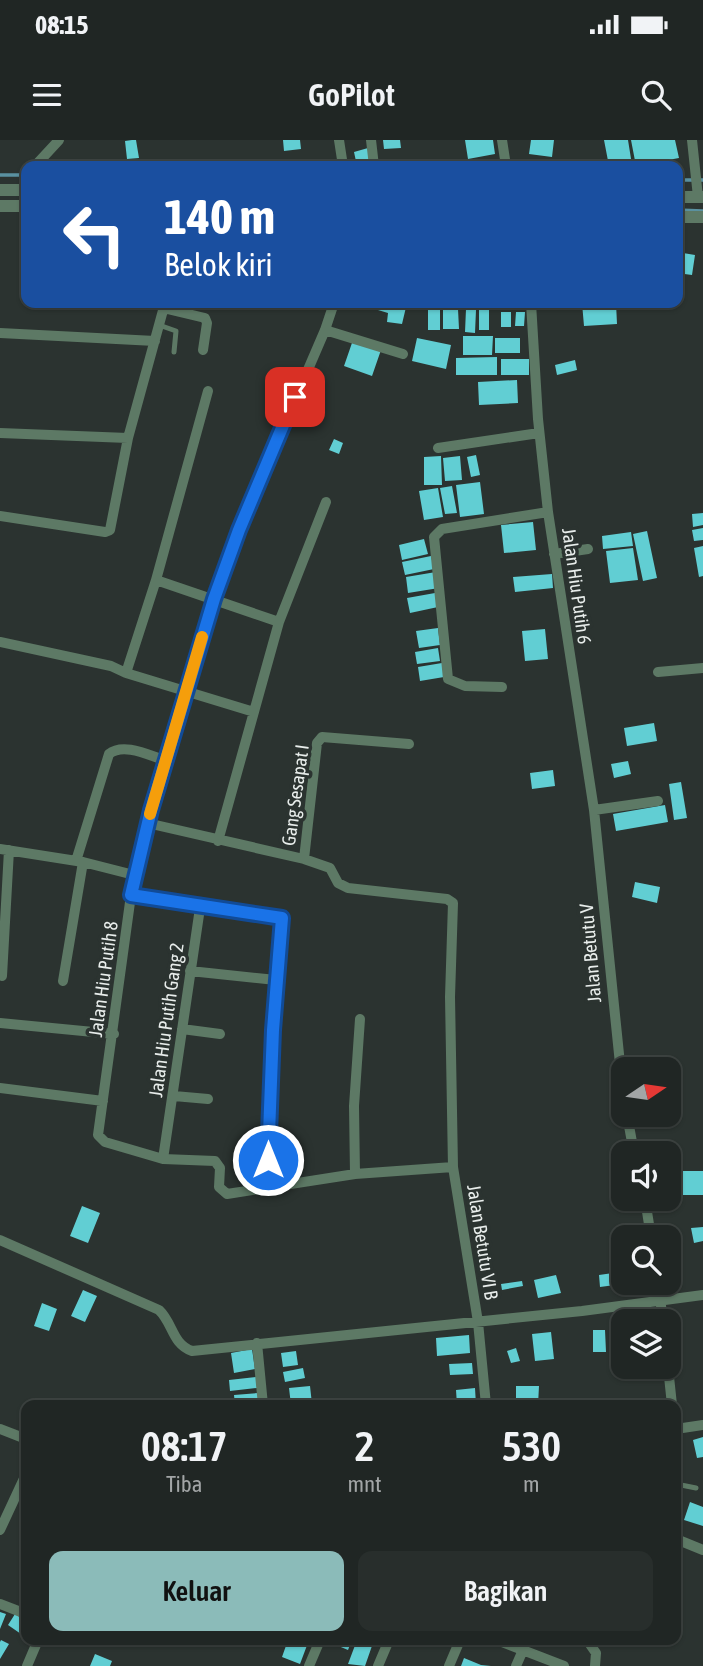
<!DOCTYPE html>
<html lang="id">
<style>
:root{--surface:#202624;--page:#282e2c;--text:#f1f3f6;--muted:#a2a5a6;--line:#3d4341;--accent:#8bbbb9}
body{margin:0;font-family:"Asap Condensed",sans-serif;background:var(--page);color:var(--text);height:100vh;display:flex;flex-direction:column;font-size:26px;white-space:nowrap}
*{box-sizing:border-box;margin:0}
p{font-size:23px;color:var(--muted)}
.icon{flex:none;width:38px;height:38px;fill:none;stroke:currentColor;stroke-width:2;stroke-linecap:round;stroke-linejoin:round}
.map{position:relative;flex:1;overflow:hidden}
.side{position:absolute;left:21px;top:1260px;width:660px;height:245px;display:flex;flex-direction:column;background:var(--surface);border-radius:14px;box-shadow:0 2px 5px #0004,0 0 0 2px var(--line)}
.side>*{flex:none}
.hud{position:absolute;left:21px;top:21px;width:662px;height:147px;border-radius:14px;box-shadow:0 2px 5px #0004,0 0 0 2px var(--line);background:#1a4fa0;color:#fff;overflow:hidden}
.needle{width:46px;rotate:77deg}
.controls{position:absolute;left:611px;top:917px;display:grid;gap:14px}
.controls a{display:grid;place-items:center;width:70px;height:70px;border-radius:14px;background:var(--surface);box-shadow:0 2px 5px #0004,0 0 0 2px var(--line);font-size:35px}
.pin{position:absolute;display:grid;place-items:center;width:60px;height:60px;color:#fff;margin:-30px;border-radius:14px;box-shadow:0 4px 10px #0006}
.me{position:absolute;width:77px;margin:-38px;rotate:0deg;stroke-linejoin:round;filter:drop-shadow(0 0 5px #0008)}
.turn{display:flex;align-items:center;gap:24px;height:147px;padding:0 28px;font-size:32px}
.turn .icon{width:91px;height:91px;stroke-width:2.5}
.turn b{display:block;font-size:49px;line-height:60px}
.eta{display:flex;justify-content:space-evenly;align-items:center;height:119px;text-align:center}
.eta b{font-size:42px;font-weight:600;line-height:49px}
.action{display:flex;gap:14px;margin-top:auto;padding:14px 28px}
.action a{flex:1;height:80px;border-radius:14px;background:var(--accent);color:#111;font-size:28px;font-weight:600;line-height:80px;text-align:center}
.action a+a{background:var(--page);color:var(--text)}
.status{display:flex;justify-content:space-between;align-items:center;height:49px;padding:0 35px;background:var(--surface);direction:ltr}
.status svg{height:19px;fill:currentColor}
header{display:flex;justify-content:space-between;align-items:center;height:91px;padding:0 28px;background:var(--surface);font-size:32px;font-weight:600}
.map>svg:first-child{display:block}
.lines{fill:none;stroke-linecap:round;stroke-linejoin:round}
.stream{stroke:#5a91a0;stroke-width:3.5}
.building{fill:#61ced3}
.service{stroke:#5d7965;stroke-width:5}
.minor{stroke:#5d7965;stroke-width:10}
.tertiary{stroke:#5d7965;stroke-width:12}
.route-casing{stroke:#114b97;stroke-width:18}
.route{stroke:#1a73e8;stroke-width:12}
.slow{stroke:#f59e0b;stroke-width:12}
.labels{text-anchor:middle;stroke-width:7;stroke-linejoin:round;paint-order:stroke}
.street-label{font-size:19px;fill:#e8edeb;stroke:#2b3330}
</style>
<div class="status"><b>08:15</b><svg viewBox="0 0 49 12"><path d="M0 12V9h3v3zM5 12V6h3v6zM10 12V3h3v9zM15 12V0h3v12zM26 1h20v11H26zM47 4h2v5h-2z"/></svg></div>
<header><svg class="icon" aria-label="menu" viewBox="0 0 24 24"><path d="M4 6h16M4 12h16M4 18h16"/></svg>GoPilot<svg class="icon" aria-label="search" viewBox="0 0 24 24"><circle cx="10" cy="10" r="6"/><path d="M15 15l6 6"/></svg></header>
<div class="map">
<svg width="703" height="1526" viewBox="0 0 703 1526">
<rect width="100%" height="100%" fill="#2b3330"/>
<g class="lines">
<path class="stream" d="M0,35h26
M677,40h26
M677,70l26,1"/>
</g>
<path class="building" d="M132,0h4l3,18 -12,1 -2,-18z
M283,0h17l1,9 -17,2z
M383,0h17l1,8 -17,1z
M465,0h28l2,14 -27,5z
M531,0h23l-2,17 -23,-3z
M604,0h24l4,25 -23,1z
M631,0h44l4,18 -43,8z
M368,8l4,16 -15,2 -3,-14z
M677,112l18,3 -3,20 -15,-2z
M369,163h38l-5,21 -15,-2 1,-9 -20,-6z
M582,163h34l1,21 -33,2z
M428,166h12v24h-12z
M479,168h10v22h-10z
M443,169h15l1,20h-16z
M466,169l10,1 -1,23 -10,-1z
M501,172h10v15h-10z
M516,172h9l-1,14h-9z
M463,196h30l-1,19h-29z
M417,198l34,7 -5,24 -34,-8z
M495,198h25v15h-25z
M353,200l28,10 -9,26 -28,-10z
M497,217v18h-41v-17z
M501,219h28v16h-28z
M575,220l2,10 -20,5 -2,-10z
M517,240l1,23 -39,2 -1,-23z
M334,299l9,4 -4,11 -10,-4z
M476,315l4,20 -9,2 -4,-20z
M441,316l1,29h-18v-28z
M460,316l2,24 -17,1 -2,-23z
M480,342l4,32 -24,3 -4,-32z
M452,346l5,27 -12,1 -5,-26z
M438,348l5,29 -19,3 -5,-29z
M703,373v12l-10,2 -1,-13z
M533,382l3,28 -32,3 -3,-28z
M703,388v12l-9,1 -2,-11z
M647,391l10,47 -14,3 -10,-47z
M631,392l2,14 -30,3 -1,-13z
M424,399l4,15 -26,6 -3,-15z
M703,406v30l-4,1 -5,-29z
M633,408l5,32 -28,3 -4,-32z
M431,416l3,13 -29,6 -3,-13z
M436,432l3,16 -31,5 -2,-16z
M552,434l1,14 -38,4 -2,-15z
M435,453l3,14 -28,6 -3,-15z
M438,488l2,17 -21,3 -3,-17z
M545,489l3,30 -23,2 -3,-30z
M438,508l2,13 -23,3 -2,-12z
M442,523l2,14 -24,4 -2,-14z
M654,583l3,18 -30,5 -3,-18z
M628,621l3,13 -17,4 -3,-14z
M553,630l2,16 -23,3 -2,-16z
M681,642l6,36 -13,2 -5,-36z
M665,665l3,17 -52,9 -3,-17z
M635,742l25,5 -3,16 -25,-6z
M681,1031h22v24h-22z
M82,1066l18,7 -12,30 -18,-7z
M703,1087v14l-9,2 -3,-15z
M613,1133l2,12 -15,2 -1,-12z
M556,1135l5,18 -23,5 -4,-18z
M522,1141l1,5 -21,4 -1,-6z
M83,1150l14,6 -12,26 -14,-6z
M42,1163l15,6 -8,22 -15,-5z
M593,1190h12l1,22h-13z
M551,1192l3,27 -19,2 -3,-27z
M469,1195l1,18 -33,3 -1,-18z
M516,1208l4,13 -9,2 -4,-12z
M252,1209l3,20 -21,4 -3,-20z
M296,1211l2,14 -15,2 -2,-14z
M472,1223l1,11 -23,1 -1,-11z
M303,1228l2,10 -20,4 -2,-10z
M256,1237l1,11 -27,3 -1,-11z
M310,1246l2,18 -21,1 -2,-17z
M516,1246h23l-1,19h-22z
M475,1248l1,17h-19l-1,-15z
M258,1253l1,12h-24l-1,-10z
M577,1259l21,1v5h-21z
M703,1297v20l-6,1 -4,-18z
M690,1362l13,5v19l-19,-6z
M0,1472l6,2 -6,15z
M15,1474l11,7 -5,13 -13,-9z
M1,1500l8,4 -9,15v-17z
M288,1500h21l-9,24 -18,-7z
M338,1500h14l-4,10 -12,-5z
M357,1500l16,3 -8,23 -17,-2z
M95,1514l17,7 -2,5h-20z
M464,1518l17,7 10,1h-30z"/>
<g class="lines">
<path class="service" d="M159,185l17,6 -2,21
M676,1344l20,4"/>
<path class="minor" d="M339,0l4,26
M371,0l3,26
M502,0l4,26
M692,0l6,57
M35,26l24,-26
M496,163l35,1
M531,163l7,116 10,93 46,298 64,-9
M163,168l42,10 2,5 -4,27
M325,190l78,24
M0,193l155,8
M208,251l-52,189 -30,93 128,39
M0,293l128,5 37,-135
M438,308l101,-15
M0,376l105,16 5,-2 18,-92
M554,414l34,-5
M156,440l123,42
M0,502l111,24 15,7
M658,532l45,-4
M502,547l-37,-1 -17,-7 -14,-142 8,-8 106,-17
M594,670l29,283
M147,683l157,36 26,9 8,15 10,5 99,11 6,4 -3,94 3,170 25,155 8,83
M218,701l61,-219 47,-120
M0,709l83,13 51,13
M304,719l13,-116 5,-6 87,7
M76,721l33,-107c15,-12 41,2 58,7
M131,755l151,23 -13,187 -1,82
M200,768l-37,251 52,2 5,7 -1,19 8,7 128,-20 98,-7
M190,831l86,9
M2,836l7,-126
M63,841l20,-119
M0,883l114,11
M182,889l38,5
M0,948l103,13
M174,956l34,3
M627,975l7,38
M163,1019l-58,-17 -7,-7 33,-240 20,-85 48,-162 40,-118 86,-200 9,-27
M355,1034l-1,-68 6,-87
M645,1059l6,38
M0,1100l159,70c14,13 13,34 33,41l390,-40 121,-16
M658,1143l5,38
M257,1203l6,62
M668,1227l4,38
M0,1289l26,10
M676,1289l27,-4
M0,1390l26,-56
M676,1399l27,11
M0,1464l26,10
M497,1500l67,26
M587,1500l9,13 -1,13
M27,1526l11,-26
M309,1526l11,-26
M378,1526l11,-26
M449,1526l11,-26
M516,1526l7,-16"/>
<path class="tertiary" d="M0,50h26
M677,57h26
M0,66h26
M677,77h26"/>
</g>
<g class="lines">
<g class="route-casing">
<path id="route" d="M268,1020l5,-130 9,-112 -151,-23 20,-85 63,-211 25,-69 56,-133"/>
</g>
<use href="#route" class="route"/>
<path class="slow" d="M150,674l52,-177"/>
</g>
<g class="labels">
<g class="street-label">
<text transform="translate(577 446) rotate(82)" y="7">Jalan Hiu Putih 6</text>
<text transform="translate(295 655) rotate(-82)" y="7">Gang Sesapat I</text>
<text transform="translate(590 813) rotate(-95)" y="7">Jalan Betutu V</text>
<text transform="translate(103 839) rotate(-82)" y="7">Jalan Hiu Putih 8</text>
<text transform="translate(166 880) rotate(-82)" y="7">Jalan Hiu Putih Gang 2</text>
<text transform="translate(483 1102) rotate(81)" y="7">Jalan Betutu VI B</text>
</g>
</g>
</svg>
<div class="controls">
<a><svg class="needle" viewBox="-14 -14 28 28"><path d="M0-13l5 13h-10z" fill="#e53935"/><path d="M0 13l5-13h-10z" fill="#a2a5a6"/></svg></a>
<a><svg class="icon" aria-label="sound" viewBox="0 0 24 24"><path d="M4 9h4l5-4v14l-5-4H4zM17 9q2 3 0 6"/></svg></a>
<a><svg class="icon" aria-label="search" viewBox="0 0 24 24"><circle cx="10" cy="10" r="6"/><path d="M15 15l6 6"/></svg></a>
<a><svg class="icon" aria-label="layers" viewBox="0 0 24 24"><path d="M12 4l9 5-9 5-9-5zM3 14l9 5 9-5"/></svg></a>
</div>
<div class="pin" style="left:295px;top:257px;background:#d93025"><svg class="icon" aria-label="arrive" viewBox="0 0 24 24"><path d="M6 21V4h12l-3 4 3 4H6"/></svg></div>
<svg class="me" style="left:268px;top:1020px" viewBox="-20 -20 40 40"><circle r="17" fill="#1a73e8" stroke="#fff" stroke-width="3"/><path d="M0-11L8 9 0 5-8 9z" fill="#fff"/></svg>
<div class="hud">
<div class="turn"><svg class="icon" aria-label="left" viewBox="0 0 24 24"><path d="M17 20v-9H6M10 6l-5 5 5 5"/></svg><div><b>140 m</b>Belok kiri</div></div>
</div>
<section class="side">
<div class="eta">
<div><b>08:17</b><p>Tiba</p></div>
<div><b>2</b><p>mnt</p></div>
<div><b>530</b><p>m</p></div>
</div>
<div class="action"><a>Keluar</a><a>Bagikan</a></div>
</section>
</div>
